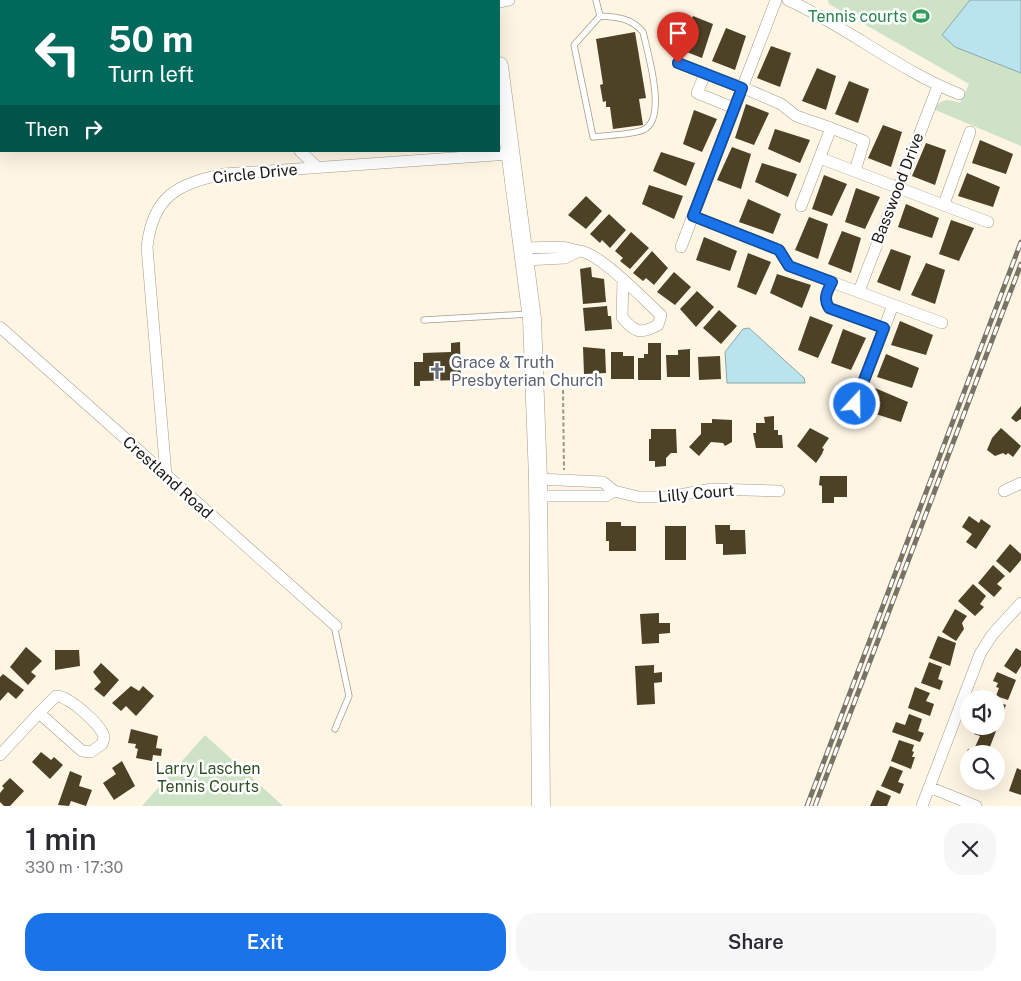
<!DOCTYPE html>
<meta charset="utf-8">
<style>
:root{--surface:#fff;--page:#f7f7f7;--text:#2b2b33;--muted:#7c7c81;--accent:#1a73e8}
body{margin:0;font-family:"Public Sans",sans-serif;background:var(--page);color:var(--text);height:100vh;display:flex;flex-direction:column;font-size:19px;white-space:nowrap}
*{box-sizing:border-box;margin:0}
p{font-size:16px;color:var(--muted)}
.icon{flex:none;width:28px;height:28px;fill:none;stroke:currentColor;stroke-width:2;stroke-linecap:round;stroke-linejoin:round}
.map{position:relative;height:806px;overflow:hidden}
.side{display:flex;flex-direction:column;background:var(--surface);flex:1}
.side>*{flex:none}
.guide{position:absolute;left:0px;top:0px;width:500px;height:152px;box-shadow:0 5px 20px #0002;background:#00695c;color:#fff;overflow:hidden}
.controls{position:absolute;left:960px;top:690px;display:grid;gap:10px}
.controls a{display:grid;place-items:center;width:45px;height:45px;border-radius:50%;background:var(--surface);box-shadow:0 5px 20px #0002;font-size:25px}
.pin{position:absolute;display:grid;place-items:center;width:42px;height:42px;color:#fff;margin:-51px -21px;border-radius:50% 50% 50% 0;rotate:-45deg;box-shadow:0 0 5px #0007}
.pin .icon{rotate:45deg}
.me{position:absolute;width:55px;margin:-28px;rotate:21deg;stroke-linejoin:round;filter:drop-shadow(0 0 4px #0008)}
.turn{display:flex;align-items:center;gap:18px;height:105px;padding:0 25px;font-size:22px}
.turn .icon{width:65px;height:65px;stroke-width:2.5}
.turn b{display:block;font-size:35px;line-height:42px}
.then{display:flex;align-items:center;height:48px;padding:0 25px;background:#0003;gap:10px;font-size:19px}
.round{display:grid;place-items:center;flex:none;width:52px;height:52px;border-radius:20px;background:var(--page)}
.summary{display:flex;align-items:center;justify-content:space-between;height:85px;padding:0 25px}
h1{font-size:30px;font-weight:600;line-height:38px}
.cta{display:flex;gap:10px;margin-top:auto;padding:10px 25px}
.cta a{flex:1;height:58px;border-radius:20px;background:var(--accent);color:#fff;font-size:20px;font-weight:600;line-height:58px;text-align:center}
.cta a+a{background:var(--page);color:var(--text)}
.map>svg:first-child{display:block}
.green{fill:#cee3c6}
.water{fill:#bae4ed;stroke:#8ba7ab}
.building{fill:#4d4126}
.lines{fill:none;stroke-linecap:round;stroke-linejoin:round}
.lane-casing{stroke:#a49c8b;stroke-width:7}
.street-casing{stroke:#a49c8b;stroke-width:12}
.primary-casing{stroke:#a49c8b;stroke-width:19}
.path{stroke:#9c9689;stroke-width:2;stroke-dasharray:4 2.5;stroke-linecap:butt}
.lane{stroke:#fff;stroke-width:5.5}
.street{stroke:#fff;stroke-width:11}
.primary{stroke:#fff;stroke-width:18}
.rail-casing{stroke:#787367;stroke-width:5}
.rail{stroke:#fff;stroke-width:3;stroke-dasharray:9;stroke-linecap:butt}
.route-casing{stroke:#114b97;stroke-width:12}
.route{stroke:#1a73e8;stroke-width:9}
.labels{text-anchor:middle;stroke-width:5;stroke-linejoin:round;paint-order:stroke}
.leisure-label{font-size:16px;fill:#27864d;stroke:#fff;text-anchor:end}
.street-label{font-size:16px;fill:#1c1912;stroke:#fff}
.worship-label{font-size:16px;fill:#5b616d;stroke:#fff;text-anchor:start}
.park-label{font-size:16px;fill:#324f25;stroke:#fff}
</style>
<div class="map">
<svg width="1021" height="806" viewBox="0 0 1021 806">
<rect width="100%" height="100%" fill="#fef5e3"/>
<path class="green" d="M828,0h193v146l-88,-37c9,-11 15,-10 27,-6l9,-19 -140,-80z
M205,735l78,71h-141z"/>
<path class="water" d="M970,0h51v73l-66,-26 -13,-12z
M749,328l55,50 1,5h-78l-2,-31 18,-23z"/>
<path class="building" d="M693,16l20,8 -11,34 -23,-9z
M726,28l20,8 -11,34 -23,-9z
M635,32l11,66 -7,1 4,26 -30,4 -3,-22h-4v-6l-3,1 -3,-17 3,-1 -7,-45z
M771,46l20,7 -11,34 -23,-9z
M817,68l19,8 -10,34 -24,-9z
M849,81l20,8 -11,34 -23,-9z
M746,104l23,9 -15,32 -19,-7z
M694,110l23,9 -15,33 -19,-8z
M883,125l19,7 -11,35 -23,-9z
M775,129l35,11 -10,23 -32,-14z
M980,140l33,14 -7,20 -34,-11z
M926,143l20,7 -11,35 -23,-9z
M732,147l19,7 -10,35 -24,-9z
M661,152l34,11 -9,23 -33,-15z
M762,163l35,11 -9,23 -33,-15z
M967,173l33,14 -7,20 -35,-11z
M824,175l23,9 -15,32 -20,-7z
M649,185l34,11 -9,23 -32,-15z
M856,188l24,9 -15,32 -20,-7z
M586,196l16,15 -16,18 -18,-14z
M748,199l33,15 -8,20 -34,-12z
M906,204l33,14 -7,20 -34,-11z
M609,214l17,16 -16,18 -8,-8 -2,3 -10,-9z
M809,217l19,7 -10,35 -23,-9z
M951,220l23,8 -15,33 -20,-7z
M842,231l19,7 -10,35 -23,-9z
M631,232l18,16 -19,21 -10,-8 3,-3 -8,-7z
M704,237l33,14 -7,20 -34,-11z
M891,249l20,7 -11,35 -23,-9z
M652,251l16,17 -14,17 -8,-7 -3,3 -10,-8z
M748,253l23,9 -15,33 -19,-8z
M926,263l19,7 -10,34 -24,-9z
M591,267l1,10 12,2 2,23 -23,2 -3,-35z
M674,272l17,15 -16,18 -18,-13z
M777,274l34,11 -9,23 -32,-15z
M697,291l17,16 -18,20 -16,-18z
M607,306l1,10h3l1,13 -27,2 -2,-23z
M719,310l18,16 -16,18 -18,-16z
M810,316l23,9 -15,33 -20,-8z
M900,321l33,14 -7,20 -35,-10z
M843,329l23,9 -15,32 -20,-7z
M460,342l1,38 -41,1v5h-6v-24h9v-9l28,-1v-9z
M648,343h13v37h-23v-22h6v-4h4z
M583,347l22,2 1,24 -22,1z
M690,349v28h-23l-1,-22h12v-5z
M611,352h12v4h11v23h-23z
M886,354l33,14 -7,20 -35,-11z
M720,356l1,23 -22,1 -1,-23z
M875,388l33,14 -7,20 -35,-11z
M1021,406v13l-5,3 -5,-4z
M774,416v14h4v5h4l1,13h-27l-3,-15h3v-10h9l-1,-6z
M712,419l20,1v22l-7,4 -2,-3 -12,-1 -12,14 -10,-9 12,-13v-11h11z
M810,428l19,10 -7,10 2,1 -2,5 -6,9 -19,-17z
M1001,428l20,18 -8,11 -5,-4 -2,2 -3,-2 -8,3 -8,-6 5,-12z
M651,429h25l1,24h-6l-5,5v8l-11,1v-6h-6v-22h2z
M820,476h27v21h-13v6h-12v-17l-3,-1z
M969,516l10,7 2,-4 10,7 -15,23 -10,-7 6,-8 -10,-7z
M606,522h15v4h15v25h-27v-10h-3z
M715,525h15v5h15l1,24 -23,1v-11h-7z
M665,526h21v34h-21z
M1010,544l11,10v6l-11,13 -14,-12z
M993,565l12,11 -8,8 5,4 -8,9 -16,-14z
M973,584l13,12 -6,8 4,3 -9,9 -17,-15z
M955,609l12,7 -5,7 2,6 -8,12 -14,-9z
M659,613v10h11v10l-11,1v9l-17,1 -2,-30z
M938,636l18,7 -6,23 -21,-8z
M26,647l16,14 -11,11 5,4 -8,9 -18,-18z
M1016,648l5,3v15l-5,8 -12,-8z
M55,650h24l1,16 -25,4z
M929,662l13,5 -4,12 5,2 -3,9 -19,-7z
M101,663l18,17 -15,17 -10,-8 7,-7 -8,-10z
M654,665v8l8,-1v10l-8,1 1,21 -18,1 -2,-39z
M997,672l19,8 -8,20 -12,-4 3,-8 -3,-1 2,-4 -5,-2z
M3,674l21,16 -8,9 -8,-7 -8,9v-24z
M131,686l8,5 4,-5 11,10 -18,20 -10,-10 -5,5 -9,-8z
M915,687l15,6 -4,8 8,3 -4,12 -22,-8z
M996,701l10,4 -8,22h-2z
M909,714l13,5 -4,12 6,2 -4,9 -28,-10 4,-10 9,3z
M977,726l19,5 -8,21 -13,-5 5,-11 -6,-2z
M131,729l27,7 -2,12 6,1 -1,7 -8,-1 -1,6 -16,-3 2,-9 -3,-1 1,-4 -8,-1z
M899,740l15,5 -2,6 2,1 -2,5h3l-4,12 -20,-8z
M968,749l11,5h-10v23l-4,-1 3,-13 -5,-2z
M41,752l10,8 3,-3 9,8 -13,14 -18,-17z
M122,761l13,25 -21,14 -11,-17 13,-9 -4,-6z
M890,766l13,5 -5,11 6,2 -4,10 -19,-8z
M1017,768l4,2v25l-12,-4z
M70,771l12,5 -3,10 13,4 -6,16 -15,-5 -2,5 -11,-1z
M10,778l14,13 -14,15h-6l-4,-4v-9l4,-5 -2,-2z
M877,790l14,6 -4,10h-17z"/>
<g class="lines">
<g class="lane-casing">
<path id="lane" d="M596,0l4,16
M600,16c18,1 31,2 43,16 5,22 25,88 0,98 -12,5 -36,5 -50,7l-19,-92z
M832,283c-5,9 -9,15 -3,25l55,20
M424,320l105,-6
M334,625l15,71 -14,33"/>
</g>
<g class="street-casing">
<path id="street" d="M130,0l1,1
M788,0c60,27 110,70 171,94
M499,2l10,-2
M678,63l73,28 30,13 15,12 35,12 -30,78
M705,74l-8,19 37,15
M831,128l33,13 -9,30
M300,151l17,16
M820,158l168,64
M944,204l26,-72
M693,216l86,34 10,16 153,57
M681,247l95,-247
M524,248l39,-1 16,4 -14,7 -40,2
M579,251c20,1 65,49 82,64l-3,10c-18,10 -24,7 -36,-8l1,-36
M859,291l79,-205
M0,327l336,299
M855,403l38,-98
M166,475l-19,-228c6,-52 31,-63 77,-73l287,-20
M538,479l65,3 11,9 25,6h29l44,-8 67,2
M1004,491l17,-8
M539,496h67l8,-5
M56,696c12,-1 48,31 48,42l-2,6 -11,8 -9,-1 -43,-38z
M0,755l39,-42
M929,787l47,19
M922,806l58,-152 12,-19 29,-32"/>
</g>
<g class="primary-casing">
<path id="primary" d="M486,0v1
M499,66l33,253 6,160 3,327"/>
</g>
<path class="path" d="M563,390l1,80"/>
<use href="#lane" class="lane"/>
<use href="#street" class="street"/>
<use href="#primary" class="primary"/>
<g class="rail-casing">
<path id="rail" d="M807,806l214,-564
M815,806l206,-542"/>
</g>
<use href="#rail" class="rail"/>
</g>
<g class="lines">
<g class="route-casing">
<path id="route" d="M678,63l64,25 -49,128 86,34 10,16 43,16c-5,10 -9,16 -3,26l55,20 -29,76"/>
</g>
<use href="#route" class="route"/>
</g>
<defs>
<g id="stadium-bare" transform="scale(1.35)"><path d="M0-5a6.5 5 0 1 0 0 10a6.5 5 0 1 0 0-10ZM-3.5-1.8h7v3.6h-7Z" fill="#2e9e5b" stroke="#fff" stroke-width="2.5" paint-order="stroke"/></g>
<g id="church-bare" transform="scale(1.35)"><path d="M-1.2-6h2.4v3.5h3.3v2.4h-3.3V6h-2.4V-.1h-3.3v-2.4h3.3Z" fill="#6b7280" stroke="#fff" stroke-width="2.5" paint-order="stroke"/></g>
</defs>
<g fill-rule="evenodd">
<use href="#stadium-bare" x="921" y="16"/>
<use href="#church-bare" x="437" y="371"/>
</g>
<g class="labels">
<g class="leisure-label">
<text x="907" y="22">Tennis courts</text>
</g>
<g class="street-label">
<text transform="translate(255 173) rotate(-6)" y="6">Circle Drive</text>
<text transform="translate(897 188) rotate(-69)" y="6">Basswood Drive</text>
<text transform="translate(168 477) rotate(42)" y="6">Crestland Road</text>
<text transform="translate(696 493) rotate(-5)" y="6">Lilly Court</text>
</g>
<g class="worship-label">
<text x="451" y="368">Grace &amp; Truth<tspan x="451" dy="18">Presbyterian Church</tspan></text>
</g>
<g class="park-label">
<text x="208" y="774">Larry Laschen<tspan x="208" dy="18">Tennis Courts</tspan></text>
</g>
</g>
</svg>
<div class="controls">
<a><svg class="icon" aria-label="sound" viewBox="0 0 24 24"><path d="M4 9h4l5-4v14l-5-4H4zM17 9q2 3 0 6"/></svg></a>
<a><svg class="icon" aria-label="search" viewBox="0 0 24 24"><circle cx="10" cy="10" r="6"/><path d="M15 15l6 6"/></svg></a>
</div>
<div class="pin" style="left:678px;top:63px;background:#d93025"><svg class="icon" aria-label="arrive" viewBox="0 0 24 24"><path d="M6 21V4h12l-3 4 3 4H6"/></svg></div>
<svg class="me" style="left:855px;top:404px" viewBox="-20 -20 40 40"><circle r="17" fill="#1a73e8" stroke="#fff" stroke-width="3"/><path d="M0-11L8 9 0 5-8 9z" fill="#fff"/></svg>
<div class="guide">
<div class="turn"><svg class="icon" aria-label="left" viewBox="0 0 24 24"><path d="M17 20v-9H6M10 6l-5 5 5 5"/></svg><div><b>50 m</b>Turn left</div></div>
<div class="then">Then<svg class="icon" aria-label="right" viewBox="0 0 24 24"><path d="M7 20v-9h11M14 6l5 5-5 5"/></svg></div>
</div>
</div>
<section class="side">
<div class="summary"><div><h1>1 min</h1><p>330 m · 17:30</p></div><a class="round"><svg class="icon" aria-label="close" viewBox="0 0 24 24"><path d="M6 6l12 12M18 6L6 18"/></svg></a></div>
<div class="cta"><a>Exit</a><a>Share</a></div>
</section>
